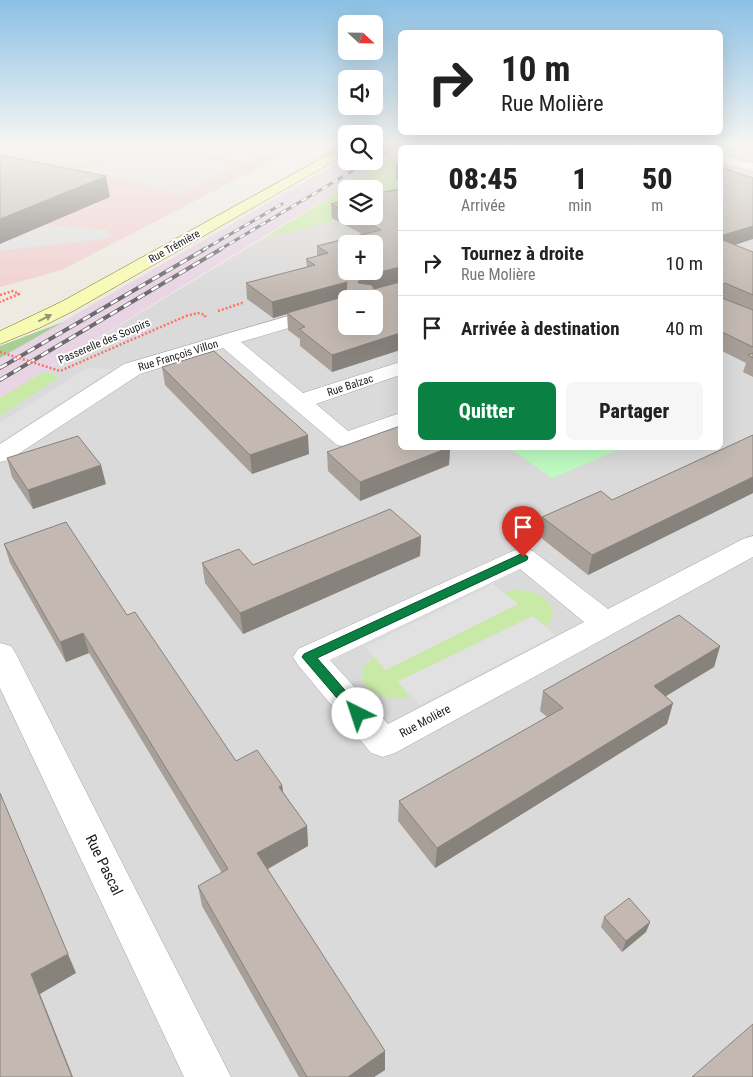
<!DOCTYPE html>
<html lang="fr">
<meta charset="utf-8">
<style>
:root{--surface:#fff;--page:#f6f6f6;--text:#222;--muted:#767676;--line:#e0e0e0;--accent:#0b8043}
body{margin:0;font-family:"Roboto Condensed",sans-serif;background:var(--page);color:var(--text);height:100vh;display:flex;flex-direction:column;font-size:19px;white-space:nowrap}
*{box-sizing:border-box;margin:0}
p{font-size:16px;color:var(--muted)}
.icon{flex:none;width:28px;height:28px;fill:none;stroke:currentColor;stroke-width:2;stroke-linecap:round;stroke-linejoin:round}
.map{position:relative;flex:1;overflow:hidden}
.drawer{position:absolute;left:398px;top:145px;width:325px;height:305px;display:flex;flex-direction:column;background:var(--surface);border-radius:8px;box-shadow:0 5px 20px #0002}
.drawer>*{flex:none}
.guide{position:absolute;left:398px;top:30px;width:325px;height:105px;border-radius:8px;box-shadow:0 5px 20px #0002;background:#fff;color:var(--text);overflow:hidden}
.needle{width:32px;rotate:112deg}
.controls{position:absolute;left:338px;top:15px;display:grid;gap:10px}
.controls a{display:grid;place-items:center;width:45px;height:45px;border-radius:8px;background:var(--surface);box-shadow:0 5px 20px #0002;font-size:25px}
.pin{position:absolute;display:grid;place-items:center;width:42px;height:42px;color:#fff;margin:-51px -21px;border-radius:50% 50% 50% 0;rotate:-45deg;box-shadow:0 0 5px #0007}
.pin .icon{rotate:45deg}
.me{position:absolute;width:55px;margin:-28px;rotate:319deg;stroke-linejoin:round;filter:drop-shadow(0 0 4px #0008)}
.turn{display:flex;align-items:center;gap:18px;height:105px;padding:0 20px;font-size:22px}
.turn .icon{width:65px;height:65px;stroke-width:2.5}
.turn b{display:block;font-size:35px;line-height:42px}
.eta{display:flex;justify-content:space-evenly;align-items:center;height:85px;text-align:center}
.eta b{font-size:30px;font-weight:800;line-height:35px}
.action{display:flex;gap:10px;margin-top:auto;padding:10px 20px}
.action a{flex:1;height:58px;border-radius:8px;background:var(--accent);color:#fff;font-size:20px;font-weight:800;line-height:58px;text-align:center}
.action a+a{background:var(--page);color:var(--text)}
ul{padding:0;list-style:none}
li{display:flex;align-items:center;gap:15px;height:65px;padding:0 20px;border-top:1px solid var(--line)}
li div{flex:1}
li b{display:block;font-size:19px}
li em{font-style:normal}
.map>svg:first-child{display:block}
.residential{fill:#dbdada;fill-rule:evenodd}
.commercial{fill:#f0d1d1}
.industrial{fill:#e8d4e4}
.construction{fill:#c3c2ae}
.grass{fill:#c9eaa7}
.forest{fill:#a8cf96}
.park{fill:#befac1}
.parking{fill:#e1e1e1}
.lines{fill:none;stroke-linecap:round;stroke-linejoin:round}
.minor-casing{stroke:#a4a4a4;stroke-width:1}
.secondary-casing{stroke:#6b7503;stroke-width:1}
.path-far1{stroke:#fc7266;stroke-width:2;stroke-dasharray:1 1;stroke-linecap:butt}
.path{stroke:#fc7266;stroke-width:2.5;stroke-dasharray:2 2;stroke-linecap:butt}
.minor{fill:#fff;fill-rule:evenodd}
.secondary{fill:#f8fab4;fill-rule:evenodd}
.rail-far1-casing{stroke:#6b6b6b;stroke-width:3}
.rail-casing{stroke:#6b6b6b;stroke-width:4}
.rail-far1{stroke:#fff;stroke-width:2;stroke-dasharray:6;stroke-linecap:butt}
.rail{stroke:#fff;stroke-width:2.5;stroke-dasharray:8;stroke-linecap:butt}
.path-bridge{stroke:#fc7266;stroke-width:2.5;stroke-dasharray:2 2;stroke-linecap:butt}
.wall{fill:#a89f99}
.shaded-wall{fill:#88827d}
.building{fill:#c3b9b2;stroke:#88827d;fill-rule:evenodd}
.oneway{fill:#959770}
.route{fill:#0b8043;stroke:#07532c}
.labels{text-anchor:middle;stroke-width:4;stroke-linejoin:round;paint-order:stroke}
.far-street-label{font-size:11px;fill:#1d1d1d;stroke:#fff}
.street-label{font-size:12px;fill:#1d1d1d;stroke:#fff}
.near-street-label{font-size:15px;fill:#1d1d1d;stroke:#fff}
</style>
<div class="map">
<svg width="753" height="1077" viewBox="0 0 753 1077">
<rect width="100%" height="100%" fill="#eeeae2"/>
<path class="residential" d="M751,143h2v934h-753v-679l264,-160 93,-22h17l26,-10v242h320v-299l13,3zM346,244h28v27h-28zM346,299h28v27h-28z"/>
<path class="commercial" d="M0,143h306l-244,127 -62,17z"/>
<path class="industrial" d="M374,143h42l-7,4 -9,1v5l-400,245v-40l346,-200v3h28z"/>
<path class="construction" d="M694,143h57l-18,9 -13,-3v-1z"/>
<path class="grass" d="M395,156h5v50l-26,6v-23h-28v27h11l-93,22z
M43,372l17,5 -60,39v-18z
M514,590c16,0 35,4 39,23l-1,6 -6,7 -14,-10 -134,66 12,15c-28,8 -68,-15 -36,-40l12,13 132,-66 -13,-11z"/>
<path class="forest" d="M63,322l-63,36v-12z"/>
<path class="park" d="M509,448h114l-71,30z"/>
<path class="parking" d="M143,143h149l1,7 -54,12z
M134,151l22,4 11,-4 69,16 -55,27 -96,-25z
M0,212l50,13 57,5 3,8 -110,13z
M87,368l26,1 -113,73v-19z
M493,584l25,20 -132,66 -21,-23z
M533,616l22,19 -135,70 -23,-23z"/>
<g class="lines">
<g class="minor-casing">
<path id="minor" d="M640,143h24l9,5 -32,-2z
M720,155l33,8v8l-33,-8z
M346,299v12l-105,31 62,51 97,-31v13l-84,29 32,27 52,-18v15c-19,7 -44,22 -63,17l-114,-97 -83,26 -131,86 -9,2v-18l124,-80z
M753,536v21l-358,196 -12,4 -12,-4 -73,-88 -5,-8 5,-8 215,-98 10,-3 10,3 75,58 135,-70zM520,569l64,53 -196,102 -58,-64z
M0,643l11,3 5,8 215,423h-47l-184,-389z"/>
</g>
<g class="secondary-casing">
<path id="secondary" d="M346,145v9l-271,156 -36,18 -39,16v-13l61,-29z"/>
</g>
<path class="path-far1" d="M412,148l7,-5"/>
<path class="path" d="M0,295l13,-4 6,3 -19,8
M218,311l24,-8 2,2
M186,316l12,-3 7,2v3"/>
<use href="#minor" class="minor"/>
<use href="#secondary" class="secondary"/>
<g class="rail-far1-casing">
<path id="rail-far1" d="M374,158l25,-15
M203,250l79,-46
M219,250l150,-89"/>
</g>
<g class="rail-casing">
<path id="rail" d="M0,368l205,-119
M0,380l221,-131"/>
</g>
<use href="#rail-far1" class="rail-far1"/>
<use href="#rail" class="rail"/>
<path class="path-bridge" d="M0,352l60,19 126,-55"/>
</g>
<path class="wall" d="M400,163v187l-68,22 -32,-26v-7l-12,-9 -1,-16 -14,4 -26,-19 -1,-16 61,-16 -1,-8 11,-3v-10l45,-12 -30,-16 -1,-14 15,-4v16h28l24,-27v-8l-2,-2v-13z
M720,167l15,78 18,7v125l-10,-5 3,-9 -26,-13z
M162,367l147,87 -57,20 -87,-89z
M753,435v58l-165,82 -48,-38 2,-20 70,-17z
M400,448h50l-1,17 -89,36 -32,-30 -1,-19z
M7,458l99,26 -73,25 -21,-32z
M421,536l-1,20 -177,78 -38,-51 -3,-20 51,2z
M4,544l123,71 109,146 46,24 1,7 24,34 1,20 -40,23 117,201 -11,7h-75l-97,-171 -4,-20 24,-13 -133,-220 -23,9 -56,-99z
M720,646l-6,21 -49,29 8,7 -6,21 -232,144 -37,-47 1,-20 148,-84 -7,-6 3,-20z
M604,917l46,5 -4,10 -24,20 -21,-25z"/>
<path class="shaded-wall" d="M106,176l4,21 -110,47v-25z
M753,226v13l-33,11v-14z
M400,266l-1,16 -38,11 -3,-10 3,-6z
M347,282v16l-60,15v1l-14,4 -1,-16z
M400,333v17l-68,22v-17z
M308,435l1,19 -57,20 -2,-19z
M448,448h2l-1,17 -89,36v-19z
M101,465l5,19 -73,25 -5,-19z
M753,477v16l-165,82 4,-20z
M421,536l-1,20 -177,78 -3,-21z
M83,633l6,20 -23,9 -6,-20z
M720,646l-6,21 -66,40 6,-21z
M673,703l-6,21 -232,144 2,-20z
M282,785l3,20 -6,-18z
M307,826l1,20 -48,27 -3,-20z
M650,922l-4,10 -24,20 4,-11z
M68,954l8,19 -36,21 33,83h-1l-41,-103z
M385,1051v19l-11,7h-26z"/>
<path class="building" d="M431,143h194l11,5h-211z
M0,155l106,21 -106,43z
M400,163v5l-4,-2z
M720,167l33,11v48l-33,10z
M400,189v78l-39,10 -3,6 14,2 2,4 26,-7v51l-68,22 -33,-26 6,-2 -18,-14 59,-17 1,-14 -75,20 -26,-19 69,-18 -9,-6 22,-6 -11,-7 64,-16 -25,-14h18v-22zM346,244h28v27h-28zM346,299h28v27h-28z
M346,200v11l-15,-7z
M720,239l33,13v43l-28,-12 -3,2v13l31,12v37l-33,-16z
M214,351l94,84 -58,20 -88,-88z
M753,353v5l-5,-3z
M400,426v22h48l-88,34 -33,-30z
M753,435v42l-161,78 -50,-38 59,-26 11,9z
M78,436l23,29 -73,25 -21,-32z
M390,509l31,27 -181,77 -38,-50 37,-14 14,16z
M66,522l61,93 8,-3 101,149 21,-11 25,35 -3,2 28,39 -50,27 128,198 -37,26h-41l-109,-191 30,-17 -145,-236 -23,9 -56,-98z
M679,615l41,31 -66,40 19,17 -236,145 -38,-47 164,-93 -20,-17z
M0,793l68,161 -37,20 41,103h-72z
M629,898l21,24 -24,19 -22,-24z
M753,1024v53h-61z"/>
<defs><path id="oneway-solid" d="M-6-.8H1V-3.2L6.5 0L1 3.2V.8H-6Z" transform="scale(1.25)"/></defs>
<use class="oneway" href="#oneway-solid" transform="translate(45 318) rotate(-27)"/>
<linearGradient id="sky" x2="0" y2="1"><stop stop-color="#8cc0e4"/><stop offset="0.49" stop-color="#f7f6f2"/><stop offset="1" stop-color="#f7f6f2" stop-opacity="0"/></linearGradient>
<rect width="753" height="294" fill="url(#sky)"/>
<path class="route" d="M523,553l5,4 -1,3 -210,98 46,53 2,3 -2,4 -5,2 -4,-2 -52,-61 2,-3z"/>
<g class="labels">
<g class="far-street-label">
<text transform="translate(174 246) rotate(-29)" y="4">Rue Trémière</text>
<text transform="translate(104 341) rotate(-23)" y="4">Passerelle des Soupirs</text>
<text transform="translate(178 355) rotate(-17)" y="4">Rue François Villon</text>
<text transform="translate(350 385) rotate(-18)" y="4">Rue Balzac</text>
</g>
<g class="street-label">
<text transform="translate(425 721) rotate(-28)" y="4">Rue Molière</text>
</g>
<g class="near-street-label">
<text transform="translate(104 865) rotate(64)" y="5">Rue Pascal</text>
</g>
</g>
</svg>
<div class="controls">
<a><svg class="needle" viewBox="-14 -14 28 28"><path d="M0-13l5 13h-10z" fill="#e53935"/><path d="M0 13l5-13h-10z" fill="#767676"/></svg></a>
<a><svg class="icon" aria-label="sound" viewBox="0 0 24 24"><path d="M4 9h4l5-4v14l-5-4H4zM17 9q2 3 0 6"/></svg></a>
<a><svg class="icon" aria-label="search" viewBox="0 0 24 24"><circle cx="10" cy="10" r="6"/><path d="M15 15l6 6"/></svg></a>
<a><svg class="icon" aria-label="layers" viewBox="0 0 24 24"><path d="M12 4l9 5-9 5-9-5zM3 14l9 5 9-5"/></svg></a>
<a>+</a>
<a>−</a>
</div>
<div class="pin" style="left:523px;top:557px;background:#d93025"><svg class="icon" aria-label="arrive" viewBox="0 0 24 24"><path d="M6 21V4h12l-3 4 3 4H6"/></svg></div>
<svg class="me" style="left:358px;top:714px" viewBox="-20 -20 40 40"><circle r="19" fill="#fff"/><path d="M0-13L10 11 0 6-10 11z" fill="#0b8043"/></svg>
<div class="guide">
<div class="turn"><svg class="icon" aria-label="right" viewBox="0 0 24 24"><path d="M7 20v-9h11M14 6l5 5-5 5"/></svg><div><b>10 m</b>Rue Molière</div></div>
</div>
<section class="drawer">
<div class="eta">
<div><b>08:45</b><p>Arrivée</p></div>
<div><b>1</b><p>min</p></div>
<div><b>50</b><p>m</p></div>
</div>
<ul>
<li><svg class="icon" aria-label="right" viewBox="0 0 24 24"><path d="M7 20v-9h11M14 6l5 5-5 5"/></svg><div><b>Tournez à droite</b><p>Rue Molière</p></div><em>10 m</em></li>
<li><svg class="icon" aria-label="arrive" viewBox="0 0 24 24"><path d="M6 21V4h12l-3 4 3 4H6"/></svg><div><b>Arrivée à destination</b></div><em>40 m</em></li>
</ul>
<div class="action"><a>Quitter</a><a>Partager</a></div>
</section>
</div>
